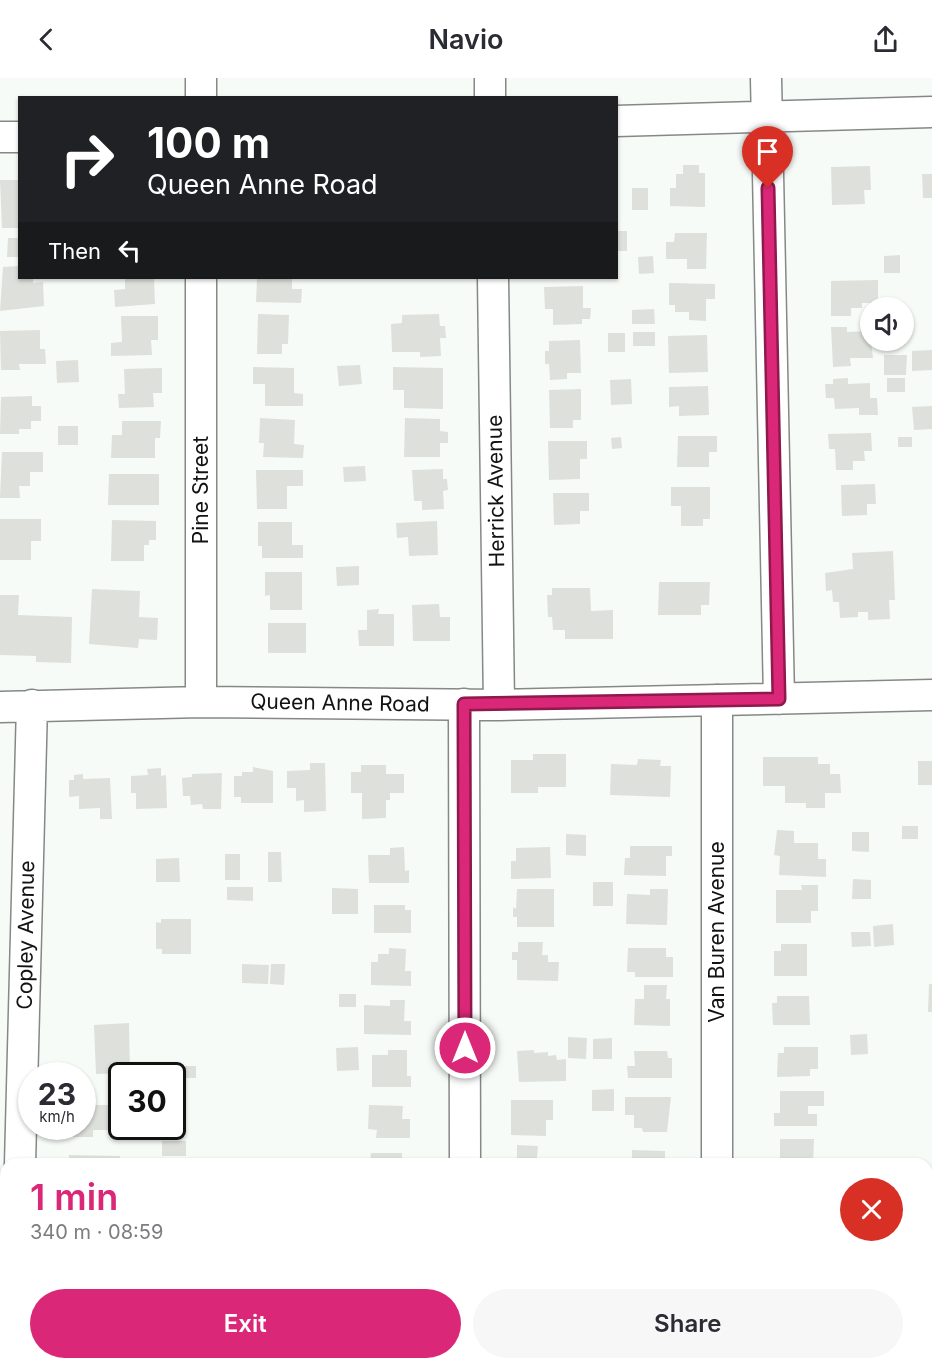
<!DOCTYPE html>
<meta charset="utf-8">
<style>
:root{--surface:#fff;--page:#f7f7f7;--text:#2b2b33;--muted:#7c7c81;--accent:#db2777}
body{margin:0;font-family:Inter,sans-serif;background:var(--page);color:var(--text);height:100vh;display:flex;flex-direction:column;font-size:22px;white-space:nowrap}
*{box-sizing:border-box;margin:0}
p{font-size:20px;color:var(--muted)}
.icon{flex:none;width:33px;height:33px;fill:none;stroke:currentColor;stroke-width:2;stroke-linecap:round;stroke-linejoin:round}
.map{position:relative;flex:1;overflow:hidden}
.sheet{position:absolute;left:0px;top:1080px;width:933px;height:212px;display:flex;flex-direction:column;background:var(--surface);border-radius:18px 18px 0 0;box-shadow:0 2px 4px #0004}
.sheet>*{flex:none}
.guide{position:absolute;left:18px;top:18px;width:600px;height:183px;border-radius:0px;box-shadow:0 2px 4px #0004;background:#202124;color:#fff;overflow:hidden}
.buttons{position:absolute;left:860px;top:219px;display:grid;gap:12px}
.buttons a{display:grid;place-items:center;width:54px;height:54px;border-radius:50%;background:var(--surface);box-shadow:0 2px 4px #0004;font-size:30px}
.speed{position:absolute;left:18px;top:984px;display:flex;gap:12px;font-size:30px;font-weight:700;text-align:center}
.speed>*{display:grid;place-content:center;width:78px;height:78px;border-radius:50%;background:var(--surface);box-shadow:0 2px 4px #0004;line-height:1}
.speed small{font-size:15px;font-weight:400}
.speed .limit{border:3px solid #111;border-radius:9px;background:#fff;color:#111}
.pin{position:absolute;display:grid;place-items:center;width:51px;height:51px;color:#fff;margin:-62px -26px;border-radius:50% 50% 50% 0;rotate:-45deg;box-shadow:0 0 6px #0007}
.pin .icon{rotate:45deg}
.me{position:absolute;width:66px;margin:-33px;rotate:0deg;stroke-linejoin:round;filter:drop-shadow(0 0 4px #0008)}
.turn{display:flex;align-items:center;gap:21px;height:126px;padding:0 30px;font-size:27px}
.turn .icon{width:78px;height:78px;stroke-width:2.5}
.turn b{display:block;font-size:42px;line-height:51px}
.then{display:flex;align-items:center;height:57px;padding:0 30px;background:#0003;gap:12px;font-size:22px}
.round{display:grid;place-items:center;flex:none;width:63px;height:63px;border-radius:32px;background:var(--page)}
.headline{display:flex;align-items:center;justify-content:space-between;height:102px;padding:0 30px}
h1{font-size:36px;font-weight:600;line-height:45px;color:var(--accent)}
.cta{display:flex;gap:12px;margin-top:auto;padding:12px 30px}
.cta a{flex:1;height:69px;border-radius:36px;background:var(--accent);color:#fff;font-size:24px;font-weight:600;line-height:69px;text-align:center}
.cta a+a{background:var(--page);color:var(--text)}
header{display:flex;justify-content:space-between;align-items:center;height:78px;padding:0 30px;background:var(--surface);font-size:27px;font-weight:600}
.map>svg:first-child{display:block}
.building{fill:#dee0db}
.lines{fill:none;stroke-linecap:round;stroke-linejoin:round}
.minor-casing{stroke:#858986;stroke-width:33}
.minor{stroke:#fff;stroke-width:30}
.route-casing{stroke:#8e194d;stroke-width:15}
.route{stroke:#db2777;stroke-width:10}
.labels{text-anchor:middle;stroke-width:4.5;stroke-linejoin:round;paint-order:stroke}
.street-label{font-size:21px;fill:#111211;stroke:#fff}
</style>
<header><svg class="icon" aria-label="back" viewBox="0 0 24 24"><path d="M15 5l-7 7 7 7"/></svg>Navio<svg class="icon" aria-label="share" viewBox="0 0 24 24"><path d="M12 15V3M7 8l5-5 5 5M5 13v7h14v-7"/></svg></header>
<div class="map">
<svg width="932" height="1291" viewBox="0 0 932 1291">
<rect width="100%" height="100%" fill="#f6fbf8"/>
<path class="building" d="M683,87h16v8h6v34l-35,-1v-18h6v-14h7z
M870,88l1,24h-7l1,14 -33,1 -1,-38z
M922,96h10v24h-9z
M0,102h20l-1,48h-17z
M632,110h16v22h-16z
M616,153h11v20h-11z
M675,155h32l-1,36h-19v-10h-21v-17h8z
M8,160h12v19h-13z
M900,177v18h-16v-17z
M653,178l1,17 -15,1 -1,-17z
M19,188l1,12h13v5l10,-1 1,24 -44,5 3,-44z
M125,200h29l1,26 -40,3 -1,-17 11,-1z
M257,200h35v11h10l-1,14 -45,-1z
M878,202v23h-16v5h-11v8h-20v-35z
M669,205l46,1v15h-9v22l-17,-1v-8h-14v-7h-6z
M583,208v22h8l-1,11h-8v5l-29,1v-16h-8l-1,-22z
M654,231l1,15h-23v-14z
M258,236l31,1 -1,29h-6v10h-25z
M439,236l1,12h5l1,12h-6l1,18 -21,1v-5h-28l-1,-28 11,-1v-8z
M121,238h37v24h-7l1,15 -41,1v-13l11,-1z
M831,249h16v5l23,-1 3,27h-23l1,8 -18,1z
M40,252v19h5l1,15h-27l1,6h-19l-1,-39z
M633,254h22v14h-22z
M608,255h17v19h-17z
M707,257l1,37 -39,1 -1,-37z
M580,262l1,33h-14v6l-17,1 -1,-16h-4v-13h4v-10z
M932,272v20l-20,1v-20z
M884,277h23l-1,20h-22z
M78,282l1,22 -22,1 -1,-22z
M360,287l2,19 -23,2 -2,-20z
M253,289l41,1v25l9,1v12h-38v-22h-12z
M393,289l50,1v41l-39,-1v-18h-11z
M162,290v25h-9l1,14 -35,1 -1,-14h7l-1,-25z
M848,300v6l22,-1v15h7l1,17h-19v-7l-24,1 -1,-11h-8l-1,-14h8v-5z
M887,300h18v14h-18z
M631,301l1,25 -21,1 -1,-25z
M708,308l1,29 -30,1v-10l-10,1v-20z
M581,311v31h-8v8h-23l-1,-38z
M32,318v10h9v15h-10v8h-12v5h-19l1,-37z
M932,328v23l-18,1 -2,-23z
M260,340l35,2 -1,24 10,1 -1,13 -40,-1 1,-14h-5z
M405,340l35,1v12l8,1v11h-8v14h-36z
M122,343h39l-1,17h-5v20h-44l1,-23h10z
M58,348h20v19h-20z
M871,355l1,18h-8l1,10h-12v9h-17l-1,-21h-6l-1,-15z
M678,358h39v16h-8v15h-32z
M621,359l1,11 -10,1 -1,-11z
M898,359h14v10h-14z
M548,363h39v18h-7v20l-31,1z
M2,374h41v20h-13v14h-11l1,12h-20z
M365,388l1,15 -22,1 -1,-15z
M443,391v10h4l1,11 -5,1 1,18 -22,1v-9h-8l-2,-31z
M256,392h47v16h-16v23h-30z
M109,396h50v31h-51z
M875,406l1,20h-9v11l-25,1 -1,-31z
M671,409h39v32h-7v7h-22v-20h-10z
M553,415h36v18h-9v13l-26,1z
M0,441h41v22h-10v19h-31z
M112,442l44,1v19h-7v5h-5v16h-33z
M437,443l1,34 -29,1 -1,-19 -11,1 -1,-15z
M258,444h34v23h11v13h-41v-12h-4z
M893,473l2,49h-6l1,19 -22,1v-8h-10v5l-18,1 -1,-16h-6l-1,-12 -6,1 -1,-18 28,-4 -1,-16z
M359,488v19l-22,1 -1,-19z
M265,494h37v38h-32v-15l-5,1z
M659,504h51l-1,23h-8v10h-43z
M552,510h38l1,23 22,-1v29h-48v-9h-12l-1,-13h-4l-1,-22h5z
M92,511l48,2 -1,26 19,1 -1,22 -18,-1 -1,9 -49,-4z
M0,517h19l-1,20 54,2 -1,46 -35,-1v-6l-36,-1z
M439,526l1,13h10v24h-37l-1,-36z
M379,531l-1,5h16v32h-35l-1,-16h9v-20z
M268,545h38v30h-38z
M533,676h33v33h-28v6h-27v-33h22z
M763,679h55v7h12v10h10l1,19h-16v15h-19v-5h-21v-17h-22z
M638,681l23,1 -1,6h11l-1,31 -60,-2 1,-31 26,1z
M918,683h14v24h-14z
M310,685h15l1,48 -22,1v-12l-8,1v-13h-9v-17l23,-1z
M361,687h25v9h18v19h-14v7h-4v18l-24,1v-26h-11v-21h10z
M253,689l20,4v32h-32v-6h-7v-21h8v-4h11z
M161,690v8l5,-1 1,33 -31,1v-16h-5v-17l17,-1 -1,-6z
M222,695l-1,36h-18l-1,-5 -11,1 -1,-9h-7l-1,-18 10,-1v-3z
M83,696v5l27,-1 2,41h-12v-11l-21,1v-13l-10,1v-17h5v-5z
M902,748h16v13h-16z
M777,752l17,1v12h24v16h8v18l-47,-2 1,-19 -6,-1z
M852,754h17v20l-17,-1z
M566,756l20,1v21l-20,-1z
M630,768h42v10h-6v20l-42,-1 1,-17h5z
M404,769l1,24 4,-1v13h-40l-1,-28h22v-7z
M550,769l1,31 -40,1v-18h5v-13z
M268,774h13l1,30h-14z
M225,776h15v26h-15z
M179,780l1,24h-24v-23z
M853,801l18,1v19h-19z
M593,804h20v24h-20z
M801,807h17v26h-7v12h-35v-33h26z
M227,809h26v14l-26,-1z
M332,810l26,1v25h-26z
M517,811h37v38h-37v-10h-4v-10l3,2z
M650,811h18l-1,36 -41,-1 1,-30 23,1z
M374,827h31v5h6v23h-37z
M161,841h30v35h-29v-5h-6v-27l5,1z
M893,846l1,21 -20,2 -1,-21z
M851,854h19l1,14 -19,1z
M518,864h25l-1,13h6v7h11l-1,19 -41,-1v-20h-5v-8h6z
M781,866h26v32h-33v-25h7z
M389,870l17,1 -1,22h6v15l-40,-1v-23h7v-8h11z
M628,870h38v9h7v20h-38v-5h-8z
M242,886l27,1 -1,19 -26,-1z
M271,886h14l-1,21 -14,-1z
M929,906h3v28h-4z
M644,907h23l-1,14h4v27l-36,-1 1,-26h9z
M339,916h17v13h-17z
M777,918h32l1,29h-37l-1,-22h5z
M390,922h15l-1,21h7v14l-47,-1v-29l26,1z
M129,945l1,50 -34,1 -2,-49z
M867,956l1,20 -17,1 -1,-20z
M568,959l19,1 -1,21 -18,-1z
M612,960v21h-19v-20z
M358,969l1,23 -22,1 -1,-23z
M784,969h34v22h-8v7l-33,1 1,-24h6z
M388,972h19v26h4v11h-39v-32h16z
M534,972v3l14,-1v4l8,-1 1,5 9,-1v22l-47,1 -2,-31z
M634,973h33l1,7h4v20h-44l-1,-12h8z
M166,988h30v12h-24v-2h-6z
M614,1011v22h-22v-21z
M780,1013h44v15h-16v8h9v12h-43v-13h6z
M625,1019h46l-4,35h-24l-1,-4h-8v-13h-9z
M511,1022h42v20h-7v16l-35,-1z
M82,1027h27v25h-16v7h-21v-11h10z
M369,1027l34,1 -1,13h8v19h-34l1,-8 -9,-1z
M780,1061h34l-1,25h-33z
M162,1063h24v15h-24z
M517,1067l21,1 -1,12h7v6h-27z
M632,1072l33,1v11l6,2h-39z
M371,1075h31v9l4,2h-36z
M69,1077l51,1v8h-51z
M338,1286h29v5h-29z
M72,1287h30v4h-30z"/>
<g class="lines">
<g class="minor-casing">
<path id="minor" d="M201,0v20
M490,0v20
M766,0l13,621
M616,43l316,-9
M0,59h20
M201,200v424
M493,200l6,427
M464,626l1,460
M0,629l201,-5 298,3 433,-10
M20,1086l12,-459
M717,1086v-464
M465,1286v5
M15,1291v-5
M717,1291v-5"/>
</g>
<use href="#minor" class="minor"/>
</g>
<g class="lines">
<g class="route-casing">
<path id="route" d="M465,970l-1,-344 315,-5 -11,-511"/>
</g>
<use href="#route" class="route"/>
</g>
<g class="labels">
<g class="street-label">
<text transform="translate(201 412) rotate(-90)" y="7">Pine Street</text>
<text transform="translate(496 413) rotate(-91)" y="7">Herrick Avenue</text>
<text transform="translate(340 625) rotate(1)" y="7">Queen Anne Road</text>
<text transform="translate(717 854) rotate(-90)" y="7">Van Buren Avenue</text>
<text transform="translate(26 857) rotate(-89)" y="7">Copley Avenue</text>
</g>
</g>
</svg>
<div class="buttons">
<a><svg class="icon" aria-label="sound" viewBox="0 0 24 24"><path d="M4 9h4l5-4v14l-5-4H4zM17 9q2 3 0 6"/></svg></a>
</div>
<div class="speed"><div>23<small>km/h</small></div><div class="limit">30</div></div>
<div class="pin" style="left:768px;top:110px;background:#d93025"><svg class="icon" aria-label="arrive" viewBox="0 0 24 24"><path d="M6 21V4h12l-3 4 3 4H6"/></svg></div>
<svg class="me" style="left:465px;top:970px" viewBox="-20 -20 40 40"><circle r="17" fill="#db2777" stroke="#fff" stroke-width="3"/><path d="M0-11L8 9 0 5-8 9z" fill="#fff"/></svg>
<div class="guide">
<div class="turn"><svg class="icon" aria-label="right" viewBox="0 0 24 24"><path d="M7 20v-9h11M14 6l5 5-5 5"/></svg><div><b>100 m</b>Queen Anne Road</div></div>
<div class="then">Then<svg class="icon" aria-label="left" viewBox="0 0 24 24"><path d="M17 20v-9H6M10 6l-5 5 5 5"/></svg></div>
</div>
<section class="sheet">
<div class="headline"><div><h1>1 min</h1><p>340 m · 08:59</p></div><a class="round" style="background:#d93025;color:#fff"><svg class="icon" aria-label="close" viewBox="0 0 24 24"><path d="M6 6l12 12M18 6L6 18"/></svg></a></div>
<div class="cta"><a>Exit</a><a>Share</a></div>
</section>
</div>
